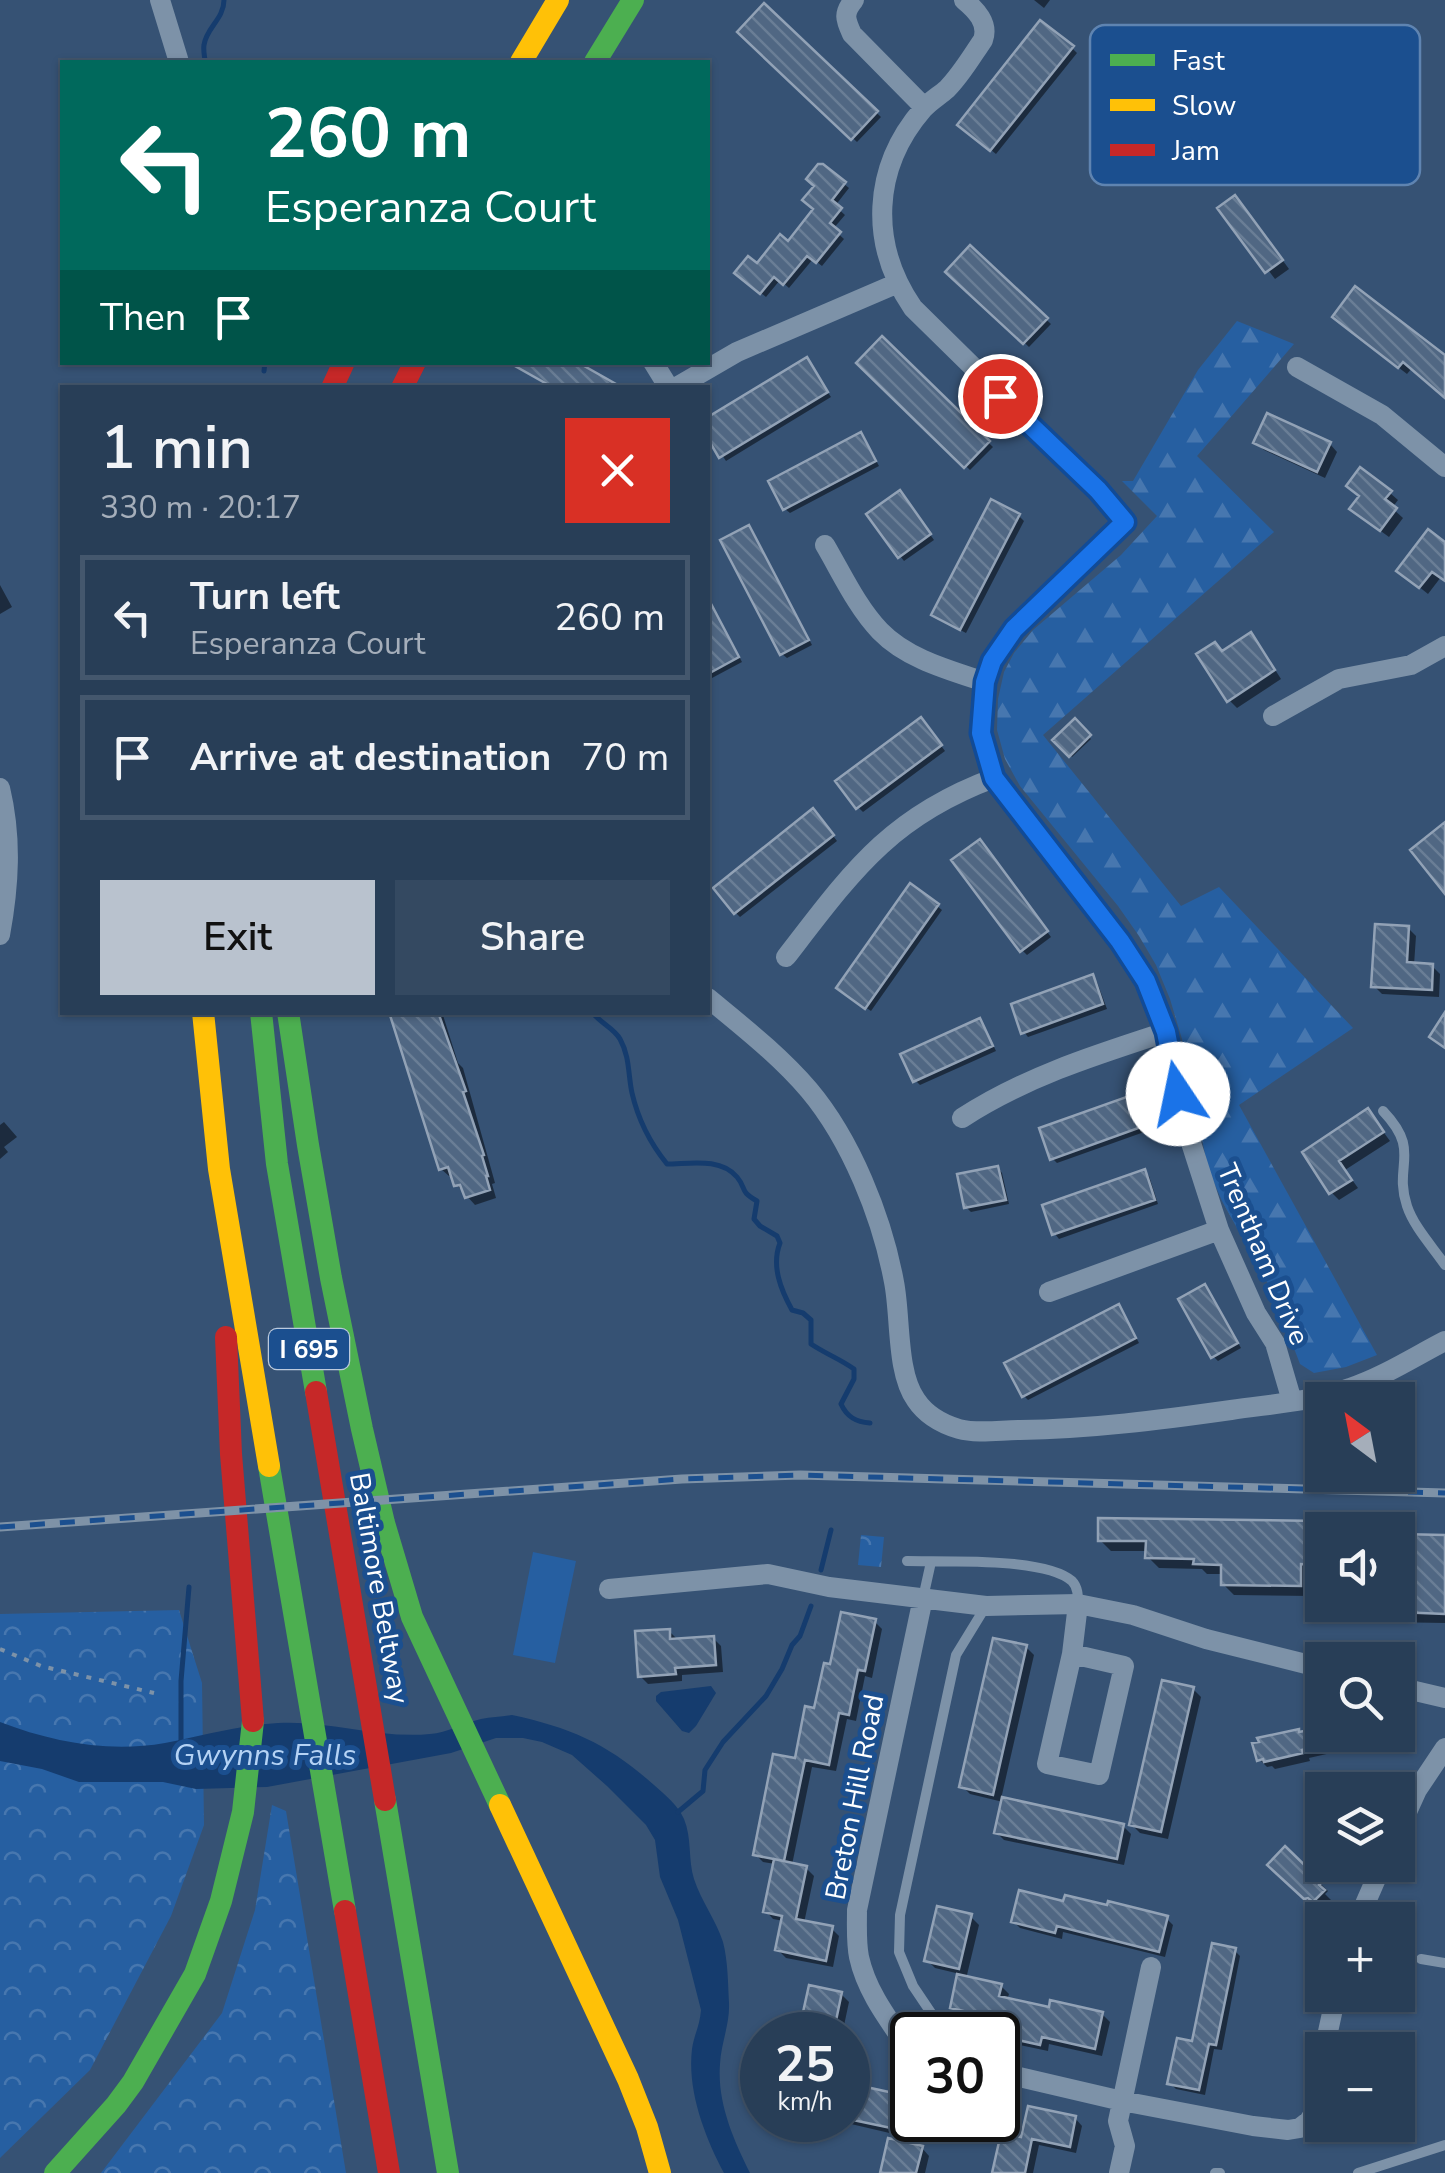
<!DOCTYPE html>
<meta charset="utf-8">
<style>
:root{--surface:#283e57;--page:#344961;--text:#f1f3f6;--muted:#a5aeba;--line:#44576d;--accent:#b9c2ce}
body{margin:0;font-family:"Nunito Sans",sans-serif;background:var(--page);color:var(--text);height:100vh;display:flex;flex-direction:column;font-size:38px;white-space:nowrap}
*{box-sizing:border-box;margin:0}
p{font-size:32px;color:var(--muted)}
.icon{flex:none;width:55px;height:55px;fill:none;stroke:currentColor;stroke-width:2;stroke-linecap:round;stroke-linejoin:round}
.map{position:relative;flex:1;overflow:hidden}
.side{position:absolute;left:60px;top:385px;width:650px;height:630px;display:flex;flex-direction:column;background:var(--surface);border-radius:0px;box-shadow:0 2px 8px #0004,0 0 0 2px var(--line)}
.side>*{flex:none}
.hud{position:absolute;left:60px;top:60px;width:650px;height:305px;border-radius:0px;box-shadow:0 2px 8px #0004,0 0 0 2px var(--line);background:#00695c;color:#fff;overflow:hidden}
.needle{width:65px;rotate:328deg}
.controls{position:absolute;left:1305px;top:1382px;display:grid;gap:20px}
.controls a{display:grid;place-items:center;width:110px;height:110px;border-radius:0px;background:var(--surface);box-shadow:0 2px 8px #0004,0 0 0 2px var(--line);font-size:50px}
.speed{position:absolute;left:740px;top:2012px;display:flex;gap:20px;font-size:50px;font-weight:700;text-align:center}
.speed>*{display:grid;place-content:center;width:130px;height:130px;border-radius:50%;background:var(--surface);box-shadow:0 2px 8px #0004,0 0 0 2px var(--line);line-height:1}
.speed small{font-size:25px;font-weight:400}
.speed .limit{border:5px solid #111;border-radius:15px;background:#fff;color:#111}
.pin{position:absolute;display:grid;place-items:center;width:85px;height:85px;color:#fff;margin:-42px;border:5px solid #fff;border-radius:50%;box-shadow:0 2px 10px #0007}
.me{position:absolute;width:110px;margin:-55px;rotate:349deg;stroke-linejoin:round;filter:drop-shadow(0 0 8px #0008)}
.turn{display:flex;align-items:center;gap:35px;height:210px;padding:0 40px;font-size:45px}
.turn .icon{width:130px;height:130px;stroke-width:2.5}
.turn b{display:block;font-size:70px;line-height:85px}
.then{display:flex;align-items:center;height:95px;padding:0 40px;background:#0003;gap:20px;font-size:38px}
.round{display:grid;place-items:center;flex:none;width:105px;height:105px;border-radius:0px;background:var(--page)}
.summary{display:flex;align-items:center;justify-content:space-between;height:170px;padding:0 40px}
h1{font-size:60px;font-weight:600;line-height:75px}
.primary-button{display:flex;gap:20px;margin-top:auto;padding:20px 40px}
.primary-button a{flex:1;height:115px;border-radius:0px;background:var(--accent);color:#111;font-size:40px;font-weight:600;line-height:115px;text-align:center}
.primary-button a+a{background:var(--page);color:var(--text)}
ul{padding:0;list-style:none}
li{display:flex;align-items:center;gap:30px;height:125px;margin:0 20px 15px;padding:0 20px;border:5px solid var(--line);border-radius:0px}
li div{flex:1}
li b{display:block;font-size:38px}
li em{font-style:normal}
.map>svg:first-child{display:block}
.grass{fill:#265fa1}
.forest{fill:url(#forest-firs)}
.park{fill:url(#park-crowns)}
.water{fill:#153c6e}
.shadow{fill:#0007}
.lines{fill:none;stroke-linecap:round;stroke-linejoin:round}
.stream{stroke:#153c6e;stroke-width:5}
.building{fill:url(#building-back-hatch);stroke:#92a2b6;stroke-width:2.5}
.path{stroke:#7d92a8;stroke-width:4;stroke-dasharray:5 8;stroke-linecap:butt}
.lane{stroke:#7d92a8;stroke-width:10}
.street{stroke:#7d92a8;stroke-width:20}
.fast{stroke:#4caf50;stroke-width:22}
.slow{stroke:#ffc107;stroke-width:22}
.jam{stroke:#c62828;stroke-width:22}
.rail-casing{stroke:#7e92a7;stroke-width:9}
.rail{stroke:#1b4f8f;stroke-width:5;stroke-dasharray:15;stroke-linecap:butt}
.route-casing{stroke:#114b97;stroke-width:25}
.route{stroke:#1a73e8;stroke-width:18}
.labels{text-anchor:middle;stroke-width:10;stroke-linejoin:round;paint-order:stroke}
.shield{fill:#1b4f8f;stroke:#bbcadd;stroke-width:2.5}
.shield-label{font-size:25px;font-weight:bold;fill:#fff}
.street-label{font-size:28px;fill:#fff;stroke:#1b4f8f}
.water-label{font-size:30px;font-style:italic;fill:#b5d3f5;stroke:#1b4f8f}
.key{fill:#1b4f8f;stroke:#5f84b1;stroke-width:2.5}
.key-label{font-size:28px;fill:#fff}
</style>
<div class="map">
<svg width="1445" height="2173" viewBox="0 0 1445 2173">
<defs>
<pattern id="forest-firs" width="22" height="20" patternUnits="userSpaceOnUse" patternTransform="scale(2.5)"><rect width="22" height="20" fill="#265fa1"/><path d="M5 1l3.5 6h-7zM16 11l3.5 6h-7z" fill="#4777af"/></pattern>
<pattern id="park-crowns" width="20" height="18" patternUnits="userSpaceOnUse" patternTransform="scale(2.5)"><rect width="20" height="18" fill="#265fa1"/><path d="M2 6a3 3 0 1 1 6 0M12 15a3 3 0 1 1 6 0" fill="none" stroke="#4777af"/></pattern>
<pattern id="building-back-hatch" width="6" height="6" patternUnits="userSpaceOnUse" patternTransform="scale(2.5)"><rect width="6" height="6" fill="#506783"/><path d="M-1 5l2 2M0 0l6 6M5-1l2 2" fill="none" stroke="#6a7e96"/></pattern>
</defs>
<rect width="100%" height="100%" fill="#365274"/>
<path class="grass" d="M533,1552l43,9 -21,102 -42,-8z"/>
<path class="forest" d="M1237,321l57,23 -97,112 77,76 -231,203 138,171 38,-19 134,141 -114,77 138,250 -31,12 -32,6 -14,-9 -28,-73 -50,-90 -14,-32 -26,-130 -12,-40 -14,-34 -17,-29 -21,-30 -98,-120 -15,-27 -8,-29 1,-31 6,-27 10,-19 19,-23 88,-75 36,-39 -35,-35h11l65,-111z"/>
<path class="park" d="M861,1535l23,2 -3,30 -23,-2z
M179,1610l23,73 2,142 -33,91 -81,154 -90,88v-544z
M272,1805l14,6 60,362h-245l121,-160 33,-103z"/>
<path class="water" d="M711,1686l5,7 -20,33 -7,7 -7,-2 -26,-30v-5l5,-4z
M512,1715c60,13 96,29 142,70 11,10 24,20 30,34 8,19 4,41 10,60 7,22 22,41 29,63 5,19 5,42 6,61 1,21 -8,40 -9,61 -3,38 13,75 30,109h-26c-19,-36 -37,-82 -32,-124 2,-14 8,-24 9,-39l-23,-90 -18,-43 -5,-37 -9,-15 -39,-39 -35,-31 -30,-13 -19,-4h-27l-45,15 -184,34 -71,2 -33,-7h-84l-37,-13 -42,-8v-39c52,20 109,31 165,21 38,-7 74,-18 113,-20 50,-3 101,16 152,11 17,-1 34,-11 51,-15 10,-2 21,-2 31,-4z"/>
<path class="shadow" d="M1034,0h16l-6,8z
M764,6l117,111 -24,25 -117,-110z
M1072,48l5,5 -81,101 -31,-25z
M844,184l5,4 -14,18 10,9 -12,14 11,10 -22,27 -9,-7 -24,29 -9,-8 -14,17 -24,-19 46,-34z
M1243,206l46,63 -14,10 -54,-70z
M970,249l81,75 -22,23 -80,-75z
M1343,325l102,31v40l-33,-28 -5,6z
M882,340l111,107 -23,23 -111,-107z
M806,360l25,37 -105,64 -18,-27v-14z
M865,440l14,26 -89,47 -5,-4z
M1256,442l74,2 7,8 -12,26 -61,-28z
M1390,493l8,7 -6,8 11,10 -14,19 -29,-21z
M904,498l30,42 -30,21 -4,-5z
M1019,516l5,5 -58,112 -27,-14z
M749,528l5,5 58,112 -25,13 -5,-4z
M1445,545v35l-4,-3 -13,17 -20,-16z
M0,585l12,22 -12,7z
M708,598l34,64 -30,16 -4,-5z
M1250,636l8,7 23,36 -44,29 -8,-8 -6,-47z
M1075,722l16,17 -19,18 -16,-17z
M926,725l19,26 -82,61 -5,-5z
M818,816l19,25 -97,76 -5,-5z
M984,847l67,90 -24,18 -5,-5z
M937,906l5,4 -71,101 -27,-18z
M1408,928l8,8 -2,29 18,1 8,8 -1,23 -57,-3 -8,-8z
M1092,977l5,5 10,27 -79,28 -4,-5z
M391,1012h51l16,51 5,5 32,115 -3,1 4,14 -21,7 -18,-20 -4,-10 -4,1 -8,-7z
M980,1021l4,5 12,25 -76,34 -5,-5z
M1132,1098l5,4 10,29 -90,32 -5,-5z
M1368,1111l22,30 -45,29 13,18 -19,12 -8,-8 -26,-40z
M4,1122l13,15 -13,10 4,5 -8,7v-34z
M998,1168l4,5 7,31 -38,8 -5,-5z
M1144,1172l5,4 9,28 -99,35 -4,-5z
M1209,1292l32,56 -23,13 -5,-5z
M1123,1312l16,31 -111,57 -4,-4z
M1101,1520l226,4 7,6h-12v45l-11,-1v22l-77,-1 -11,-11 1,-10h-17l-5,-5 -43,-1 -11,-11v-6h-37l-11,-11z
M1398,1536l47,2v85l-60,-1 -11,-11v-6h24z
M874,1621l8,8 -10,49 -7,-2 -9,45 -9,-2 -11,52 -24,-4 -20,98 14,3 8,8 -10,47 27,5 8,8 -6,31 -47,-9 -8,-8 6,-29 -11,-2 -7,-8 9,-47 -12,-2 -8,-8 42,-93 35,-94z
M669,1631l8,8 36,-1 8,8 2,26 -41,3v6l-34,3 -8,-8z
M1026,1647l8,8 -33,144 122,27 8,8 -7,31 -120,-25 -8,-8 7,-30 -33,-8 -8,-8z
M1193,1689l8,8 -33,142 -28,-6 -8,-8z
M1319,1730l8,8 4,15 -22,5 1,3 -35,8 -3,-3 -5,1 -8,-8 42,-24z
M1285,1850l43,41 -3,3 6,6 -9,8 -5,-4 -3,2 -43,-41z
M1065,1904l101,14 7,7 -8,32 -102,-25 -1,7 -42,-11 -7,-7z
M971,1917l8,8 -13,54 35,7 8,8 -2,6 44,10 51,4 8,8 -8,34 -53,-12 -1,7 -47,-10 -8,-8 3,-10 -35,-8 -8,-8 7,-33 -25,-6 -8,-8z
M1234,1950l6,6 -18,94 -8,-1 -9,46 -29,-6 -6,-6 24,-39z
M841,1994l8,8 -7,33h-41z
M848,2052l5,1 8,8 -6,27 42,9 8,7 -7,31 -47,-11 -5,-4z
M1075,2118l7,8 -6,27 -37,-8 -6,28h-38l28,-33z
M922,2148l7,8 -4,17h-42z"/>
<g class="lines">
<path class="stream" d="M205,62c0,-5 -2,-11 -1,-17 2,-17 20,-26 20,-45
M264,371l1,-9
M592,1012c8,11 22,16 28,27 10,18 8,36 12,54 6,26 18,50 35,71 22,0 53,-7 70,13 10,12 2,14 20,24l-3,18 6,7 17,10 3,7c-9,23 1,47 12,67l11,3 8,7v24c15,10 29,15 43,25v10l-13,25c6,13 15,18 29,19
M821,1570l10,-40
M181,1743v-62l8,-94
M678,1812l25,-21 2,-21 18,-28 43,-46 16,-27 10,-24 8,-9 11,-30"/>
</g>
<path class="building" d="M764,3l114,108 -27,29 -114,-108z
M1040,20l34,26 -84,105 -33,-26z
M818,164h5l23,18 -14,18 10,8 -12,15 11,9 -25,31 -9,-7 -24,29 -9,-8 -14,17 -26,-21 14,-17 9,7 23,-29 8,7 25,-32 -11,-9 12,-14 -8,-7z
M1235,195l48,65 -18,13 -48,-65z
M970,245l78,73 -25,26 -78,-72z
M1355,286l90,69v43l-42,-36 -5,6 -66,-51z
M882,336l108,105 -26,27 -108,-105z
M807,357l21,35 -109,66 -11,-19v-22z
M508,362h69l46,26h-69z
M1267,413l64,29 -14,30 -64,-29z
M861,432l15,29 -93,49 -15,-29z
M1360,467l32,24 -7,8 12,9 -17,23 -31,-22 10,-13 -13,-10z
M900,490l31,44 -33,24 -32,-44z
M991,499l29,15 -60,116 -29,-15z
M749,525l60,115 -29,15 -60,-115z
M1428,529l17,13v39l-13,-9 -13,16 -23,-17z
M708,598l31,59 -31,17z
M1251,632l24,38 -48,32 -31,-48 19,-12 7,9z
M921,717l21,28 -86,64 -21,-28z
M1075,718l16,17 -22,22 -17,-17z
M813,808l21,27 -100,79 -21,-26z
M1445,822v72l-35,-44z
M980,839l68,92 -28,21 -69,-92z
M910,883l29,21 -74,105 -29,-21z
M1375,924l34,2 -2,36 26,2 -1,26 -61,-3z
M1093,974l10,30 -82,30 -10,-30z
M389,1012h49l28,79 -3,1 21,63 -2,1 6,20h-2l4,14 -25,8 -5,-13 -6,1 -6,-19 -9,3z
M1445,1012v36l-16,-11z
M980,1018l13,28 -80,36 -13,-28z
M1132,1095l12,31 -94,34 -11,-32z
M1368,1108l16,24 -45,29 13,19 -23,14 -27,-42z
M998,1166l8,34 -42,8 -7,-34z
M1145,1169l10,31 -103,35 -10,-30z
M1205,1284l33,59 -27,15 -33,-59z
M1119,1304l17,34 -114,59 -18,-34z
M1098,1518l224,3v44l-21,-1v22l-80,-1v-20l-28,-1 1,-5 -49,-1 1,-17h-48z
M1398,1534l47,1v79l-47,-2z
M841,1612l35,7 -11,52 -7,-1 -9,45 -10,-2 -10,52 -24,-5 -21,101 -31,-6 20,-101 22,4 10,-52 9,2 10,-45 6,1z
M670,1629v10l44,-3 2,29 -41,3 1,6 -38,3 -3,-46z
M993,1638l34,7 -34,150 -34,-8z
M1162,1680l32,7 -33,145 -32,-7z
M1320,1728l4,17 -22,5 1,3 -39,9 -1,-3 -6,2 -5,-18 7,-1 -2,-4 42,-9v3z
M1002,1797l122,27 -7,35 -123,-26z
M1285,1846l37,36 -3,3 6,5 -12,12 -5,-4 -4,1 -37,-34z
M774,1859l33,7 -11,53 37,7 -7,35 -51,-11 7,-34 -19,-4z
M1019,1890l44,11 2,-6 42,10 1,-4 60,15 -9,36 -102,-26 -2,7 -44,-11z
M937,1906l35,8 -13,55 -35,-8z
M1212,1943l24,5 -20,97 -7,-1 -10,46 -32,-6 10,-46 15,3z
M957,1974l45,10 -3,12 50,11 1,-7 53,12 -8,37 -53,-12 -2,8 -49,-11 3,-16 -44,-10z
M809,1985l33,7 -9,43h-35z
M848,2083l50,11 -7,34 -43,-9z
M1028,2106l48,10 -6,31 -38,-8 -7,34h-33l9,-40 20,4z
M888,2138l35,8 -7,27h-36z"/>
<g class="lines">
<path class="path" d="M0,1649l41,17 113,27"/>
<path class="lane" d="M1383,1111c39,41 10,53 24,95 7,21 25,40 38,59
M907,1561c37,1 138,-4 165,20 6,6 6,15 6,23
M923,1598l8,-36
M1421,1959l24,4
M946,2035l-33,-49 -14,-34 1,-37 56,-260 30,-49
M1215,2173h5
M1358,2173l87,-28"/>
<path class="street" d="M160,0l19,62
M854,0c-11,13 -9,19 -2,34l72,73
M964,0c12,10 25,23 19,40 -11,16 -22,35 -36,49 -8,7 -17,12 -24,20 -51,59 -54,135 -10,199l185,182 27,32 -111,107 -21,32 -8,21 -4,51 13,45 127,163 25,40 20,51 18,89 35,109 37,83 19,30 17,58
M653,362l16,26
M1297,367l85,48 63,52
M675,388l62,-36 161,-69
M825,545c17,29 32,62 55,86 27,28 69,39 105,51
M1273,716l66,-37 72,-14 34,-19
M0,788c12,50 9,98 0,147
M786,957c65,-84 103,-140 208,-179
M708,998c35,29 71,57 101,92 42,50 73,127 85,192 7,35 2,90 22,118 10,15 26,24 43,29 18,5 42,1 61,1 71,-1 140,-10 211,-20 39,-6 81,-8 119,-22 33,-11 64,-31 95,-47
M962,1118c63,-41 133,-63 204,-86
M1049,1292l170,-62
M609,1589l159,-15 61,13 157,19 92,-2 55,11 73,24 116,29
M1072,1654l52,12 -25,109 -52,-11 25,-110 6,-50
M1398,1687l47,11
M1398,1832l19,-42 28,-42
M1358,1920l24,-55
M1324,2050l12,-55
M912,2054c-20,-30 -45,-60 -53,-97 -3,-15 -2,-32 -2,-47l66,-312
M998,2072l124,29 131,25 35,4 12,-2 9,-7 8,-13 5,-53
M1119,2173l6,-27 -7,-25 33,-154"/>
<path class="fast" d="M595,62l38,-62
M261,1012l16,152 39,228
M288,1012l20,133 23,133 31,151 22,94 28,94 88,188
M269,1466l76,445
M385,1800l63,373
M55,2173l61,-68 17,-23 62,-108 26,-73 22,-89 10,-91"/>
<path class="slow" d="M521,62l37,-62
M203,1012l16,157 50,297
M500,1805l128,274 19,48 13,46"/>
<path class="jam" d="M332,388l12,-26
M402,388l13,-26
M226,1337l5,117 22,267
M316,1392l69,408
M345,1911l44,262"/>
<g class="rail-casing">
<path id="rail" d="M0,1527l682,-48 118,-4 645,18"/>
</g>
<use href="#rail" class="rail"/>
</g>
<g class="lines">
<g class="route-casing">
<path id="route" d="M1000,396l98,94 27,32 -111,107 -22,32 -7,21 -4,51 13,45 126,163 26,40 20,51 12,62"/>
</g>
<use href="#route" class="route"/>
</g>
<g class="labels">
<rect class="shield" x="269" y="1329" width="80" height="40" rx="8"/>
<g class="shield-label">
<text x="309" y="1358">I 695</text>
</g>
<g class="street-label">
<text transform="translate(1264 1254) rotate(67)" y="10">Trentham Drive</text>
<text transform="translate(380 1588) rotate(80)" y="10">Baltimore Beltway</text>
<text transform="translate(854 1797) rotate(-79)" y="10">Breton Hill Road</text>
</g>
<g class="water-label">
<text x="265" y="1765">Gwynns Falls</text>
</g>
</g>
<rect x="1090" y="25" width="330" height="160" rx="15" class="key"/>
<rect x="1110" y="54" width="45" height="12" fill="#4caf50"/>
<rect x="1110" y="99" width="45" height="12" fill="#ffc107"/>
<rect x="1110" y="144" width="45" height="12" fill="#c62828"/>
<g class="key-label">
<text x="1172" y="70">Fast</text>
<text x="1172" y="115">Slow</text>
<text x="1172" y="160">Jam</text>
</g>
</svg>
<div class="controls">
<a><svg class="needle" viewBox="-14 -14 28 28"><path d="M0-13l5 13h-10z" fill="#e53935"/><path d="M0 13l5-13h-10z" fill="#a5aeba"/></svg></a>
<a><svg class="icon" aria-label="sound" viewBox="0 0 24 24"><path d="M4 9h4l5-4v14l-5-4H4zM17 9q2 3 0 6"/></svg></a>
<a><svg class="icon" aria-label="search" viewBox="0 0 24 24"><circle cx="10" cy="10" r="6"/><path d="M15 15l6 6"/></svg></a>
<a><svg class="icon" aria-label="layers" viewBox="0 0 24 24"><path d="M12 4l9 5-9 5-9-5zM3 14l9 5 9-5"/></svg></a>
<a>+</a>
<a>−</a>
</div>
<div class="speed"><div>25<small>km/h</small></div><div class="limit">30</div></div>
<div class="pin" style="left:1000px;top:396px;background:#d93025"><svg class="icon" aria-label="arrive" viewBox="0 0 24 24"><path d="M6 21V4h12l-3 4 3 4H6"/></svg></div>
<svg class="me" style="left:1178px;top:1094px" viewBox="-20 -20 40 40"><circle r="19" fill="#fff"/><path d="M0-13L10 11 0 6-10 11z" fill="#1a73e8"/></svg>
<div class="hud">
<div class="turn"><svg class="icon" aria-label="left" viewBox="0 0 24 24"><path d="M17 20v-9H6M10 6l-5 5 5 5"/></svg><div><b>260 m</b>Esperanza Court</div></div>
<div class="then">Then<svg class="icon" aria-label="arrive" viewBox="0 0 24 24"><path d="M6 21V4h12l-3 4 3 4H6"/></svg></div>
</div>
<section class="side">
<div class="summary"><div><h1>1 min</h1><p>330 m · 20:17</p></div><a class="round" style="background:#d93025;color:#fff"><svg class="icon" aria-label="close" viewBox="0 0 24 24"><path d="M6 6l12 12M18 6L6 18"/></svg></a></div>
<ul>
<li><svg class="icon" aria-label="left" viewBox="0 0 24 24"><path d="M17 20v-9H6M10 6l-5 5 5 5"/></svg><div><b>Turn left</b><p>Esperanza Court</p></div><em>260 m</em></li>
<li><svg class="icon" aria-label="arrive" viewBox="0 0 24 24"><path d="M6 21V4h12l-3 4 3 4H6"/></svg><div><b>Arrive at destination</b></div><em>70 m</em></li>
</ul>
<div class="primary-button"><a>Exit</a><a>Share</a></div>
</section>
</div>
